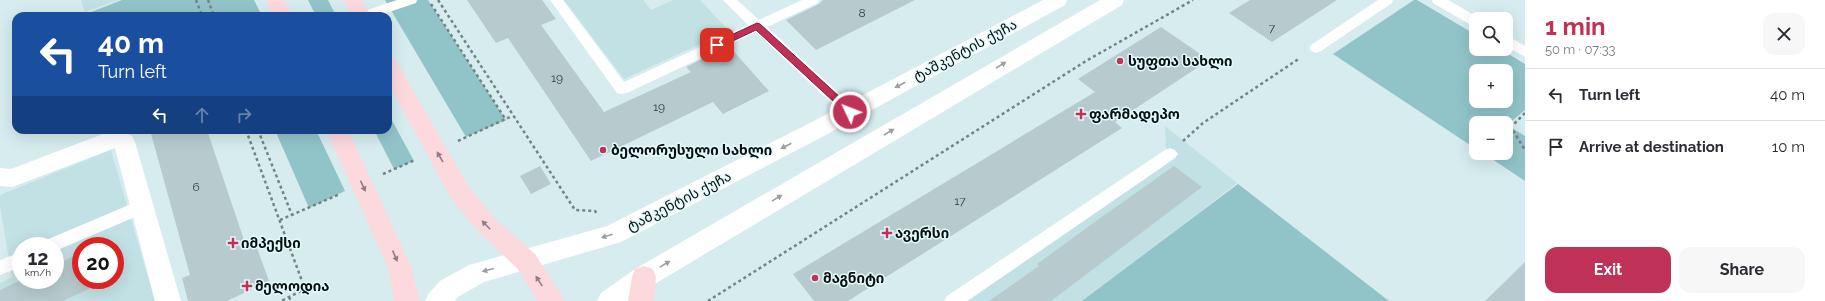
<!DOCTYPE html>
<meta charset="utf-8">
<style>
:root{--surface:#fff;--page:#f7f7f7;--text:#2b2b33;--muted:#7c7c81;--line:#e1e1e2;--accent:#c03157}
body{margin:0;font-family:Raleway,"Noto Sans Georgian",sans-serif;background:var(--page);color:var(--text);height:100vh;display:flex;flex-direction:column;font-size:15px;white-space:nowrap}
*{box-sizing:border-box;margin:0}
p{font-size:13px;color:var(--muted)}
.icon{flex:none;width:22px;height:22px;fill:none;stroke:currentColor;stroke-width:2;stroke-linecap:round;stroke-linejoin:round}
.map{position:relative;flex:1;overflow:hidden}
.details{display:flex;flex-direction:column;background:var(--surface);width:300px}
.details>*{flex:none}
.top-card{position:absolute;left:12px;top:12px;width:380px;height:122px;border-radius:12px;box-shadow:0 4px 16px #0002;background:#1a4fa0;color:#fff;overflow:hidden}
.fabs{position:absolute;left:1469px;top:12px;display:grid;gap:8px}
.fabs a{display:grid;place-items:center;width:44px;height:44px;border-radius:8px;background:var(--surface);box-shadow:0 4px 16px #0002;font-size:20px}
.speed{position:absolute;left:12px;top:237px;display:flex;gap:8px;font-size:20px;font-weight:700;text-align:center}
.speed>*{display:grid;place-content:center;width:52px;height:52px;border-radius:50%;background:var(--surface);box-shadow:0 4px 16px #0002;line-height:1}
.speed small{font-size:10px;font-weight:400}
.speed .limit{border:6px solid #d22;background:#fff;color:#111}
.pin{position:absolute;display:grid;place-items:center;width:34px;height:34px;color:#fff;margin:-17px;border-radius:8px;box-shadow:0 2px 6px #0006}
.me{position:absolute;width:44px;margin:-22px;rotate:313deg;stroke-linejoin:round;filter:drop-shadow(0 0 3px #0008)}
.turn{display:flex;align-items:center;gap:14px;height:84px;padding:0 20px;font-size:18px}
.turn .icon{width:52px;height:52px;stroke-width:2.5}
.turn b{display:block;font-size:28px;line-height:34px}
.lanes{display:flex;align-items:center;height:38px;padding:0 20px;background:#0003;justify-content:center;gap:20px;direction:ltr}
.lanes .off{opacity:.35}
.round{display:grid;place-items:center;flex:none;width:42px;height:42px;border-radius:12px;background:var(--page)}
.head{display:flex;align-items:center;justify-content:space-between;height:68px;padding:0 20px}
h1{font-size:24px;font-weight:700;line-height:30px;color:var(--accent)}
.button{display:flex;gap:8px;margin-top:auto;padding:8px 20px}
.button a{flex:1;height:46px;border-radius:12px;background:var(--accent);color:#fff;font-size:16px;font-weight:700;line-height:46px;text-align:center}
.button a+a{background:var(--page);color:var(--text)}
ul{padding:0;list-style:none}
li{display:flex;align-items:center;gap:12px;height:52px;padding:0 20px;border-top:1px solid var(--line)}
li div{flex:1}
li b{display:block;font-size:15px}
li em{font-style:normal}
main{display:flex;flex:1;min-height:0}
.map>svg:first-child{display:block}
.built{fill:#c2e1e4;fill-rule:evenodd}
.green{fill:#91c4c9;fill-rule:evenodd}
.building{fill:#b7cbce}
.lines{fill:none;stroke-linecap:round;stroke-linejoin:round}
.path{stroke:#748384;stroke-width:2.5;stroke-dasharray:3 3;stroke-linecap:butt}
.service{fill:#fff;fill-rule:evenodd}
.minor{fill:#fff;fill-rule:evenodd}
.secondary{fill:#fff;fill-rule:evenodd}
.primary{fill:#fcd9dd;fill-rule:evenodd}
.oneway{fill:#9c9f9f}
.oneway2{fill:#8e7e81}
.route{fill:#c03157;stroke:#7d2039}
.poi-dot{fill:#c03157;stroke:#e3f9fb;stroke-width:1.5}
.labels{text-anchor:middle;stroke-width:3;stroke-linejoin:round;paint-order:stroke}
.number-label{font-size:12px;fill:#343e40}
.street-label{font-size:14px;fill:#080f10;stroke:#e3f9fb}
.poi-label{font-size:14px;font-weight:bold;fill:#080f10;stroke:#e3f9fb;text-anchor:start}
</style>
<main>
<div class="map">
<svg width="1525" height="301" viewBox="0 0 1525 301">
<rect width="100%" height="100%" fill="#d6ecee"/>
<path class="built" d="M81,0h37l-33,12z
M564,0h79l8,10 22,-10h27l29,31 -105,48z
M1165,126l72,57 -151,118h-118l199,-137z
M111,150l44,151h-155v-18l12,-6 -12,-71v-11zM21,246h34v34h-34zM81,246h34v34h-34z"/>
<path class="green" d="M122,0h132l8,16h-181z
M308,0h20l8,16h-20z
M385,0h43l78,120 -40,17z
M1414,0h3l59,35v14h24l25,15v46l-18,15 18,11v45l-42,-28h23v-30h-30v26l-143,-95zM1476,71h30v30h-30z
M388,113l26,48 -20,8 -20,-39h14z
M275,130h41l29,61 -36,17z
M1238,184l151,117h-307z"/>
<path class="building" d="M467,0h75l14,19 -15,6 63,87 87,-40 -5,-5 43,-21 40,45 -46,23 -10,-12 -122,59 -83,-123 -12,5z
M823,0h92l-99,50 -30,-30 33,-16z
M1250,0h87l-65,42 -43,-29z
M1161,27l48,33 -94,62 7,6 -274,173h-34l-21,-27 302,-182 -17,-13z
M150,130h57l40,119 9,-4 13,36 -42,20h-39l-6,-23 8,-3z
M540,166l11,18 -20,10 -11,-18z
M1174,166l28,21 -151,114h-62l50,-35 -2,-2 59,-43z
M81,253v27l25,1 -43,20h-63v-11l21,-10h34v-15z
M1525,262v39h-40z"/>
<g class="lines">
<path class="path" d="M196,0l6,16
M208,0l6,16
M438,0l137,210 20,1 3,4
M431,4l75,116
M1525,113l-14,14 14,23
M246,130l59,159 -24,12
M258,130l34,85
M458,141l54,-25
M1183,141l20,-18 97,-65
M383,174l32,-14
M280,220l60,-26
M289,297l2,4
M708,301l378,-240 107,-61"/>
<path class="service" d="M397,0h20l-1,3 -39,13h-21l2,-3z
M550,0h13l61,82 124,-57 -25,-25h14l22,20 43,-20h17l-1,3 -51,24 88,81 2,4 -2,4 -5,1 -5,-1 -89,-84 -129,61 -5,1 -5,-1z
M1378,0h15l-1,3 -71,48 -5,2 -5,-2 -2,-3 2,-3z
M1432,0h16l33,19h-5v8l-5,-2 -38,-22z
M1506,35l19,11v11l-19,-11z
M1170,148l5,2 3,4 -3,4 -208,143h-23l3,-5 218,-146z
M143,199l6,2 2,5 -2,5 -94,40v-5h-13l2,-5z
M21,252v15l-21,8v-15z"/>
<path class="minor" d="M120,130l12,6 3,6 46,159h-26l-40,-153 -95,36 -8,3 -12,-1v-18l11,1 92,-35z"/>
<path class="secondary" d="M1043,0h24l-2,5 -241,131 -203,106 -137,40 -26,15 -4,4h-29l4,-8 11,-12 29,-16 138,-39 201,-102z
M1100,0h24l-2,5 -469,280 -23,16h-33l4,-8 34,-24z"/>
<path class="primary" d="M266,0h18l9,16h-20z
M343,0h18l10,16h-20z
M388,57l7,2 72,125 27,34 41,36 30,47h-27l-21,-33 -39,-36 -27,-34 -63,-115z
M326,130h22l64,138 8,33h-26l-6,-33z
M644,266l9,3 3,8 -2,24h-26l4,-24 3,-8z"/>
</g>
<defs><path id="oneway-solid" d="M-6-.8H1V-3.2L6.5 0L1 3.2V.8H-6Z"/></defs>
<g class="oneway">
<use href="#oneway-solid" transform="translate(1001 65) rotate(-31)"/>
<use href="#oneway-solid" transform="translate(900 85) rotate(152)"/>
<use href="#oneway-solid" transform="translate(889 132) rotate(-31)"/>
<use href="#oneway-solid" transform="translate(786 146) rotate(153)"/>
<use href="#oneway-solid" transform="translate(777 198) rotate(-31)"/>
<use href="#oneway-solid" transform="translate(607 236) rotate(162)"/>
<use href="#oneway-solid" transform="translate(665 264) rotate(-31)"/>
<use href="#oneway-solid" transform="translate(488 270) rotate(165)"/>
</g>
<g class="oneway2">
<use href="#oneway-solid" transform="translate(440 157) rotate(-120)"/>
<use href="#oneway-solid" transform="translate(363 186) rotate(65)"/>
<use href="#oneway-solid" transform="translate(486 225) rotate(-134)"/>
<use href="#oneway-solid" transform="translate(395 256) rotate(66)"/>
<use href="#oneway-solid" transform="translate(539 281) rotate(-123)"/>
</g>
<path class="route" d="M757,23l3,1 93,85 1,3 -1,2h-6l-91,-84 -36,17 -3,1 -4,-3 1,-2z"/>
<g class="poi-dot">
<circle cx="1120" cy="61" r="4"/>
<path d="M1079 108h4v4h4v4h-4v4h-4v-4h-4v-4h4z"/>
<circle cx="603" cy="150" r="4"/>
<path d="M885 227h4v4h4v4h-4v4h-4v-4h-4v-4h4z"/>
<path d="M231 237h4v4h4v4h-4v4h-4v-4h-4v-4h4z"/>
<circle cx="815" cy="278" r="4"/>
<path d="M245 280h4v4h4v4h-4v4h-4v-4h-4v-4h4z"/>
</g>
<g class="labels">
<g class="number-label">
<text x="862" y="17">8</text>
<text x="1272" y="32">7</text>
<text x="557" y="82">19</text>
<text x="659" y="111">19</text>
<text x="196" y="191">6</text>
<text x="960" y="205">17</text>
</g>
<g class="street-label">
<text transform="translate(965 50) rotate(-28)" y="5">ტაშკენტის ქუჩა</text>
<text transform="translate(679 201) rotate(-27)" y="5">ტაშკენტის ქუჩა</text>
</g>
<g class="poi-label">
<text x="1128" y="66">სუფთა სახლი</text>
<text x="1089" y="119">ფარმადეპო</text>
<text x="611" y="155">ბელორუსული სახლი</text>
<text x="895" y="238">ავერსი</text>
<text x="241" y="248">იმპექსი</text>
<text x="823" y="283">მაგნიტი</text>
<text x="255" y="291">მელოდია</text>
</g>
</g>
</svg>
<div class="fabs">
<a><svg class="icon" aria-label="search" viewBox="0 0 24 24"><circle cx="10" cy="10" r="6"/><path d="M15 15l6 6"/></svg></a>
<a>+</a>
<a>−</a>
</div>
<div class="speed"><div>12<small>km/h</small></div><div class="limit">20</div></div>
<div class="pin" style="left:717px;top:45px;background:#d93025"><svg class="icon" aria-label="arrive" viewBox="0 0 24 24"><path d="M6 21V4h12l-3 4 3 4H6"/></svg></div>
<svg class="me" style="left:850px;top:112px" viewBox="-20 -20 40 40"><circle r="17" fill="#c03157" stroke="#fff" stroke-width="3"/><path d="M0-11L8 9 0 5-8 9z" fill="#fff"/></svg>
<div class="top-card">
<div class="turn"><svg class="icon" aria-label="left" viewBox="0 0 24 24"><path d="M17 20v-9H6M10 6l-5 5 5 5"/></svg><div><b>40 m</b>Turn left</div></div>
<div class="lanes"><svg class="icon" aria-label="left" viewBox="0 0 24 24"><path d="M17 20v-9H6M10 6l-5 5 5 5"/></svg><svg class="icon off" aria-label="ahead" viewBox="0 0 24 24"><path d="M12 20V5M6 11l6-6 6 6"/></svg><svg class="icon off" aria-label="right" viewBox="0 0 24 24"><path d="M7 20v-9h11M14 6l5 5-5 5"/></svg></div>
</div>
</div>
<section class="details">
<div class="head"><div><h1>1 min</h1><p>50 m · 07:33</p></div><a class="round"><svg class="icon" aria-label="close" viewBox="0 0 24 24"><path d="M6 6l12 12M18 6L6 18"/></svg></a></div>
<ul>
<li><svg class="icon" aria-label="left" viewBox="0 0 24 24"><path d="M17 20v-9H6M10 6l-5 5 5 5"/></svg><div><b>Turn left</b></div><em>40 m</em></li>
<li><svg class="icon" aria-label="arrive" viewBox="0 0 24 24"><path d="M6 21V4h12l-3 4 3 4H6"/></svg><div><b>Arrive at destination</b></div><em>10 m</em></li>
</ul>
<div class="button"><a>Exit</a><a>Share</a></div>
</section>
</main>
